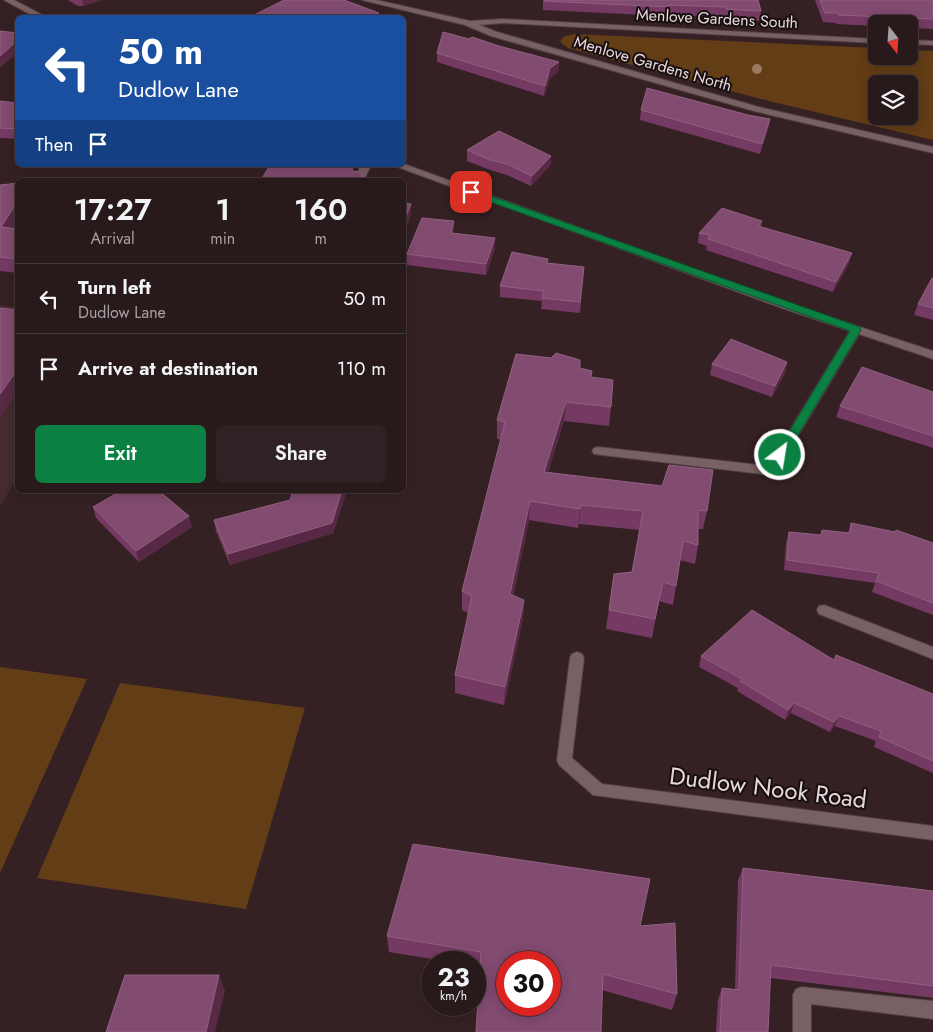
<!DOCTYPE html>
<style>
:root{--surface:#28191b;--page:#302224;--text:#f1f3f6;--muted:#a5a0a3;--line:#44383a;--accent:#0b8043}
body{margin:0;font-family:Jost,sans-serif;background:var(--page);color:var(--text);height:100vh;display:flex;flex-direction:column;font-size:19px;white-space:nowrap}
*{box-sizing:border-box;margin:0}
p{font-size:16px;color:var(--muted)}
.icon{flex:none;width:28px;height:28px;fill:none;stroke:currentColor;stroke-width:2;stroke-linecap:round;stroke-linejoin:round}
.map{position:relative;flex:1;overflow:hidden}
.sheet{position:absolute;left:15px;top:178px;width:391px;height:315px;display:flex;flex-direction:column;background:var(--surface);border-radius:8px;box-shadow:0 2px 12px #0003,0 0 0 1px var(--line)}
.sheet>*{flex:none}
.banner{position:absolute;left:15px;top:15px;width:391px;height:152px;border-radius:8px;box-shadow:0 2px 12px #0003,0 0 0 1px var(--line);background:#1a4fa0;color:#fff;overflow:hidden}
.needle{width:32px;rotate:163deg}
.tools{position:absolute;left:868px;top:15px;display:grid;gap:10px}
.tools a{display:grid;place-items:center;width:50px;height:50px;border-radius:8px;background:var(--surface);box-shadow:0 2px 12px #0003,0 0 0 1px var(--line);font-size:25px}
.speed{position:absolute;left:421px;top:951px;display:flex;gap:10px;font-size:25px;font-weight:700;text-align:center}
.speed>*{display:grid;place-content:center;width:65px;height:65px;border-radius:50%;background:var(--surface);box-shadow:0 2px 12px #0003,0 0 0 1px var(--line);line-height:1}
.speed small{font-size:12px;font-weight:400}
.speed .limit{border:8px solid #d22;background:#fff;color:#111}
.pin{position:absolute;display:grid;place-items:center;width:42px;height:42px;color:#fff;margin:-21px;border-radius:10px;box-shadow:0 2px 8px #0006}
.me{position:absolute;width:55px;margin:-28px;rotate:31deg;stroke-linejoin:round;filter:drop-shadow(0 0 4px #0008)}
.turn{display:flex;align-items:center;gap:18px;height:105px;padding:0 20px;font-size:22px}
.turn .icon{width:65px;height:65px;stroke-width:2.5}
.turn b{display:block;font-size:35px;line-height:42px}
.then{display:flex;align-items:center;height:48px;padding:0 20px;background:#0003;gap:10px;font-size:19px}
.eta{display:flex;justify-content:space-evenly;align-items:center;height:85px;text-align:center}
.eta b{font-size:30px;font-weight:600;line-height:35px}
.action{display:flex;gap:10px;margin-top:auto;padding:10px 20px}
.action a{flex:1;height:58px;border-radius:8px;background:var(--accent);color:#fff;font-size:20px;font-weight:600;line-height:58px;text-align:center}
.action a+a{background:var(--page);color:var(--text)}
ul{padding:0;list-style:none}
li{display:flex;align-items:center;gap:15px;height:70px;padding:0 20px;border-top:1px solid var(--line)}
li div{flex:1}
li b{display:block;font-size:19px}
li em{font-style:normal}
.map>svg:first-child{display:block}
.built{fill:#452b2f}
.green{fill:#623d16;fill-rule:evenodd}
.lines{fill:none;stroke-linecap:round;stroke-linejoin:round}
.minor-casing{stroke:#514043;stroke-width:2}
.minor{fill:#786064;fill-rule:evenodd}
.tree{fill:#9f7a63}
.wall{fill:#753a63}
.shaded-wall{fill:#572944}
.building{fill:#824b70;stroke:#916180;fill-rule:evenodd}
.route{fill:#0b8043;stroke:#07532c}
.labels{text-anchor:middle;stroke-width:4;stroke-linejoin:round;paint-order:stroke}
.far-street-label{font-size:16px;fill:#e6d8da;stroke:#170e0f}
.near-street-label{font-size:24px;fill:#e6d8da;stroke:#170e0f}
</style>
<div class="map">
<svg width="933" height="1032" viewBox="0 0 933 1032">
<rect width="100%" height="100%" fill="#352124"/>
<path class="built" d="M0,305l18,2 -1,172 -17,27z"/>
<path class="green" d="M574,34l302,14v8h33v-6l24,1v89l-160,-38 -205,-54 -8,-6 3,-5zM876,84h33v32h-33z
M0,667l87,12 -87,194z
M120,683l185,25 -59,201 -209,-31z"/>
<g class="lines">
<g class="minor-casing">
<path id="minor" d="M4,0h10l34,18h-11z
M362,0h14l94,21 33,-2 373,20v4l-373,-20 -24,2 18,7 262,75 174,40v6l-179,-42 -263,-75 -26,-11z
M909,40l24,1v4l-24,-1z
M404,164l386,140 143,47v8l-74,-25 -84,140 -4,1 -177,-21 -2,-3 2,-3 4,-1 170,19 82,-135 -68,-23 -390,-143z
M361,165h10l-7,15h-10z
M824,605l109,42v12l-114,-45 -2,-4 2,-4z
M577,652l5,2 2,4 -12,100 30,26 331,42v14l-340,-45 -34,-30 -2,-5 13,-102 2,-4z
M802,987l131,14v18l-122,-15v28h-18v-37l3,-6z"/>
</g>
<use href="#minor" class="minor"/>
</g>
<circle class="tree" cx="757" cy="69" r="5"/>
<path class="wall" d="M68,0h34l-19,6h-5z
M543,0h215l3,11 -2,10 -34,-2v-2l-58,-2v1l-124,-6z
M815,0h118v29l-24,-1v-4h-33v2l-40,-2v-1l-13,-1z
M437,53l122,18 -9,7 -6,18 -107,-34z
M0,101l18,2v36l-18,-1z
M641,110l107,5 22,4 -2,10 -8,25 -120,-34z
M467,150l84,6 -1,10 -19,20 -24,-11 -17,-5 -23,-9z
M0,185l14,44h4v44l-18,-2z
M762,221l-1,6 88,37 -16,28 -127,-42 1,-4 -9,-3 1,-10z
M454,232v1l41,5v10l-9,27 -79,-10v-11z
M547,263l37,4 -4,46 -39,-4 1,-8 -42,-4v-11z
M933,278v42l-19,-5 4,-11z
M787,362l-2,11 -13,24 -62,-22 2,-11z
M580,368l12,3v6l19,30 -2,19 -45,-5 -16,51 159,39 -4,18h-5v16l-3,19 -15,-4 -7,45 -14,-4 -7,37 -46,-9 8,-55 18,-2 8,-42 -61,-6 -1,4 -49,-8 -16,76 11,4 -1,18 -19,87 -49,-12v-18l13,-62 -6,-3v-19l39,-152h-4v-19z
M933,392v56l-97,-31 4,-11z
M293,490h54l-14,43 -103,32 -14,-34 -2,-11 76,-20z
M93,507l99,20 -53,35 -43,-44z
M851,523l82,20v72l-61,-23 3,-9 -91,-13 2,-27 3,-11 32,3 27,-2z
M701,656l133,4 99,34v79l-59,-26 2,-6 -41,-15 -5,6 -39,-19 -6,7 -48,-29 1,-3 -39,-21z
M743,868l190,23v107l-163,-20 -2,54h-52l2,-32 4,-12 13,1 3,-109z
M640,926l37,68 -5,16 -70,-20 -127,-23v-5h-24l-62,-10 -2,-16z"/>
<path class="shaded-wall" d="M82,0h20l-19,6z
M379,13v5h-7z
M18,40v12l-18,16v-12z
M559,62v9l-9,7 -6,18 1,-10 5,-18z
M770,119l-2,10 -8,25 2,-10z
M551,156l-1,10 -19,20 1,-10z
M18,201v21l-12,19 -5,-14z
M411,204v11l-7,19v-12z
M454,221v11l-3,12v-11z
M495,238v10l-9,27v-11z
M852,253l-3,11 -16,28 3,-10z
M787,362l-2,11 -13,24 3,-11z
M18,369v22l-18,26v-23z
M566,402l-2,19 -22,69 2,-18z
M342,490h5l-14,43 -103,32 -2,-11z
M530,501l-1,19 -20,93 1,-19z
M581,505l-2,19 -1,4 2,-19z
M189,516l3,11 -53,35 -3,-11z
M524,600l-1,18 -19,87 1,-18z
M794,703l-3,10 -6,7 3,-10z
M839,716l-4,10 -5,6 4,-10z
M219,975l6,16 -10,41h-9z"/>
<path class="building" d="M284,0h60l35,13 -7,5h-124z
M544,0h214l3,11 -35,-2v-2l-58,-2v2l-124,-6z
M820,0h113v19l-95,-4v-2h-13z
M0,31l18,2v7l-18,16z
M443,32l26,7 3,-2 27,9 60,16 -9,6 -5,18 -108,-33z
M647,88l101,27 22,4 -8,25 -121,-34z
M0,101l18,2v26l-18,-1z
M499,131l52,25 -19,20 -25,-12 -17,-4 -23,-10z
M270,165h72l11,1 -1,5 10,1 -1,8h-100z
M18,183v18l-17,26 17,2v30l-18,-2v-72z
M404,203l7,1 -7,18z
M722,208l40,13 -4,5 94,27 -16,29 -128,-43 2,-4 -11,-2z
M422,218l32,3 -3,12 44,5 -9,26 -79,-10z
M512,252l36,7 -1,4 37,4 -4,35 -38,-4 2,-7 -44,-5z
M932,278h1v30l-15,-4z
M0,308l18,2v59l-18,25z
M731,339l56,23 -12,24 -63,-22z
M556,353l24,7v8l12,3 -1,6 22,3 -2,27 -45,-5 -22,70 118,14 7,-21 44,5 -6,41 -9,-1v35l-15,-4 -7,45 -13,-4 -8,37 -46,-9 5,-36 18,-2 11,-61 -62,-6 -1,4 -50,-8 -20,93 14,6 -19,87 -50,-12 17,-79 -10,-5 43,-169 -8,-2 19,-66 35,4z
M862,367l71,25v44l-93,-30z
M122,490h36l31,26 -53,35 -43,-44z
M293,490h49l-10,33 -104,31 -14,-34 76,-20z
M851,523l44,9 1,-2 37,13v60l-57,-22 3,-8 -92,-13 2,-28 32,3 1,-5 28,3z
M752,610l82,50 2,-5 97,39v67l-54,-24 2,-6 -42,-15 -5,6 -40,-19 -6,7 -48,-29 2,-2 -41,-23z
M413,844l237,35 -10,47 35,-3 2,71 -74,-20 -2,58h-125l5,-80 -94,-16zM508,962h42v43h-42z
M743,868l190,23v95l-162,-21 -3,67h-48l2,-44 17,2z
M125,975h94l-13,57h-100z"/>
<path class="route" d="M471,189l389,138 1,3 -77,128h-7l-2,-3 75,-124 -382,-137 -1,-2z"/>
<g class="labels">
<g class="far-street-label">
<text transform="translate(717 18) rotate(3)" y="6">Menlove Gardens South</text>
<text transform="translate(653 63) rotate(16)" y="6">Menlove Gardens North</text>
</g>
<g class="near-street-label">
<text transform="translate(768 788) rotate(7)" y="8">Dudlow Nook Road</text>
</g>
</g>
</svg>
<div class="tools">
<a><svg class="needle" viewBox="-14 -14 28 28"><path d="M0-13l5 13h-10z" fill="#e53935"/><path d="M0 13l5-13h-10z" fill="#a5a0a3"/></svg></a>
<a><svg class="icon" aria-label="layers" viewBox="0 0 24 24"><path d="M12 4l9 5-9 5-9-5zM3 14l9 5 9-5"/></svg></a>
</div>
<div class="speed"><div>23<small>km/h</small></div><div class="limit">30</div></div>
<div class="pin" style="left:471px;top:192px;background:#d93025"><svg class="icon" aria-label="arrive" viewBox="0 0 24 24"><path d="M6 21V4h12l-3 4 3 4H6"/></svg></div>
<svg class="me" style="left:780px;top:455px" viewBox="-20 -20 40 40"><circle r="17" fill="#0b8043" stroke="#fff" stroke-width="3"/><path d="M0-11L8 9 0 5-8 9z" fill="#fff"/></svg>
<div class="banner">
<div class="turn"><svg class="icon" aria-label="left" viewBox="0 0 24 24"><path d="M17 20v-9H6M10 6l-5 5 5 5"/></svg><div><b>50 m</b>Dudlow Lane</div></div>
<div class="then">Then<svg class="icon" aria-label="arrive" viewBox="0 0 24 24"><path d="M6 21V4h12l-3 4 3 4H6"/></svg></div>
</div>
<section class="sheet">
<div class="eta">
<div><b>17:27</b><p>Arrival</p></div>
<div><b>1</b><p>min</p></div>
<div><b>160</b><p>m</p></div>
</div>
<ul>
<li><svg class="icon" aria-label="left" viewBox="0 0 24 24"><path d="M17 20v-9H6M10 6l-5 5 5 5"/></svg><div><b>Turn left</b><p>Dudlow Lane</p></div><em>50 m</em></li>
<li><svg class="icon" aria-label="arrive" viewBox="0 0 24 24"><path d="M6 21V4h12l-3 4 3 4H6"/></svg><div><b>Arrive at destination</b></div><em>110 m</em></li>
</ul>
<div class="action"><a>Exit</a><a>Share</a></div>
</section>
</div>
